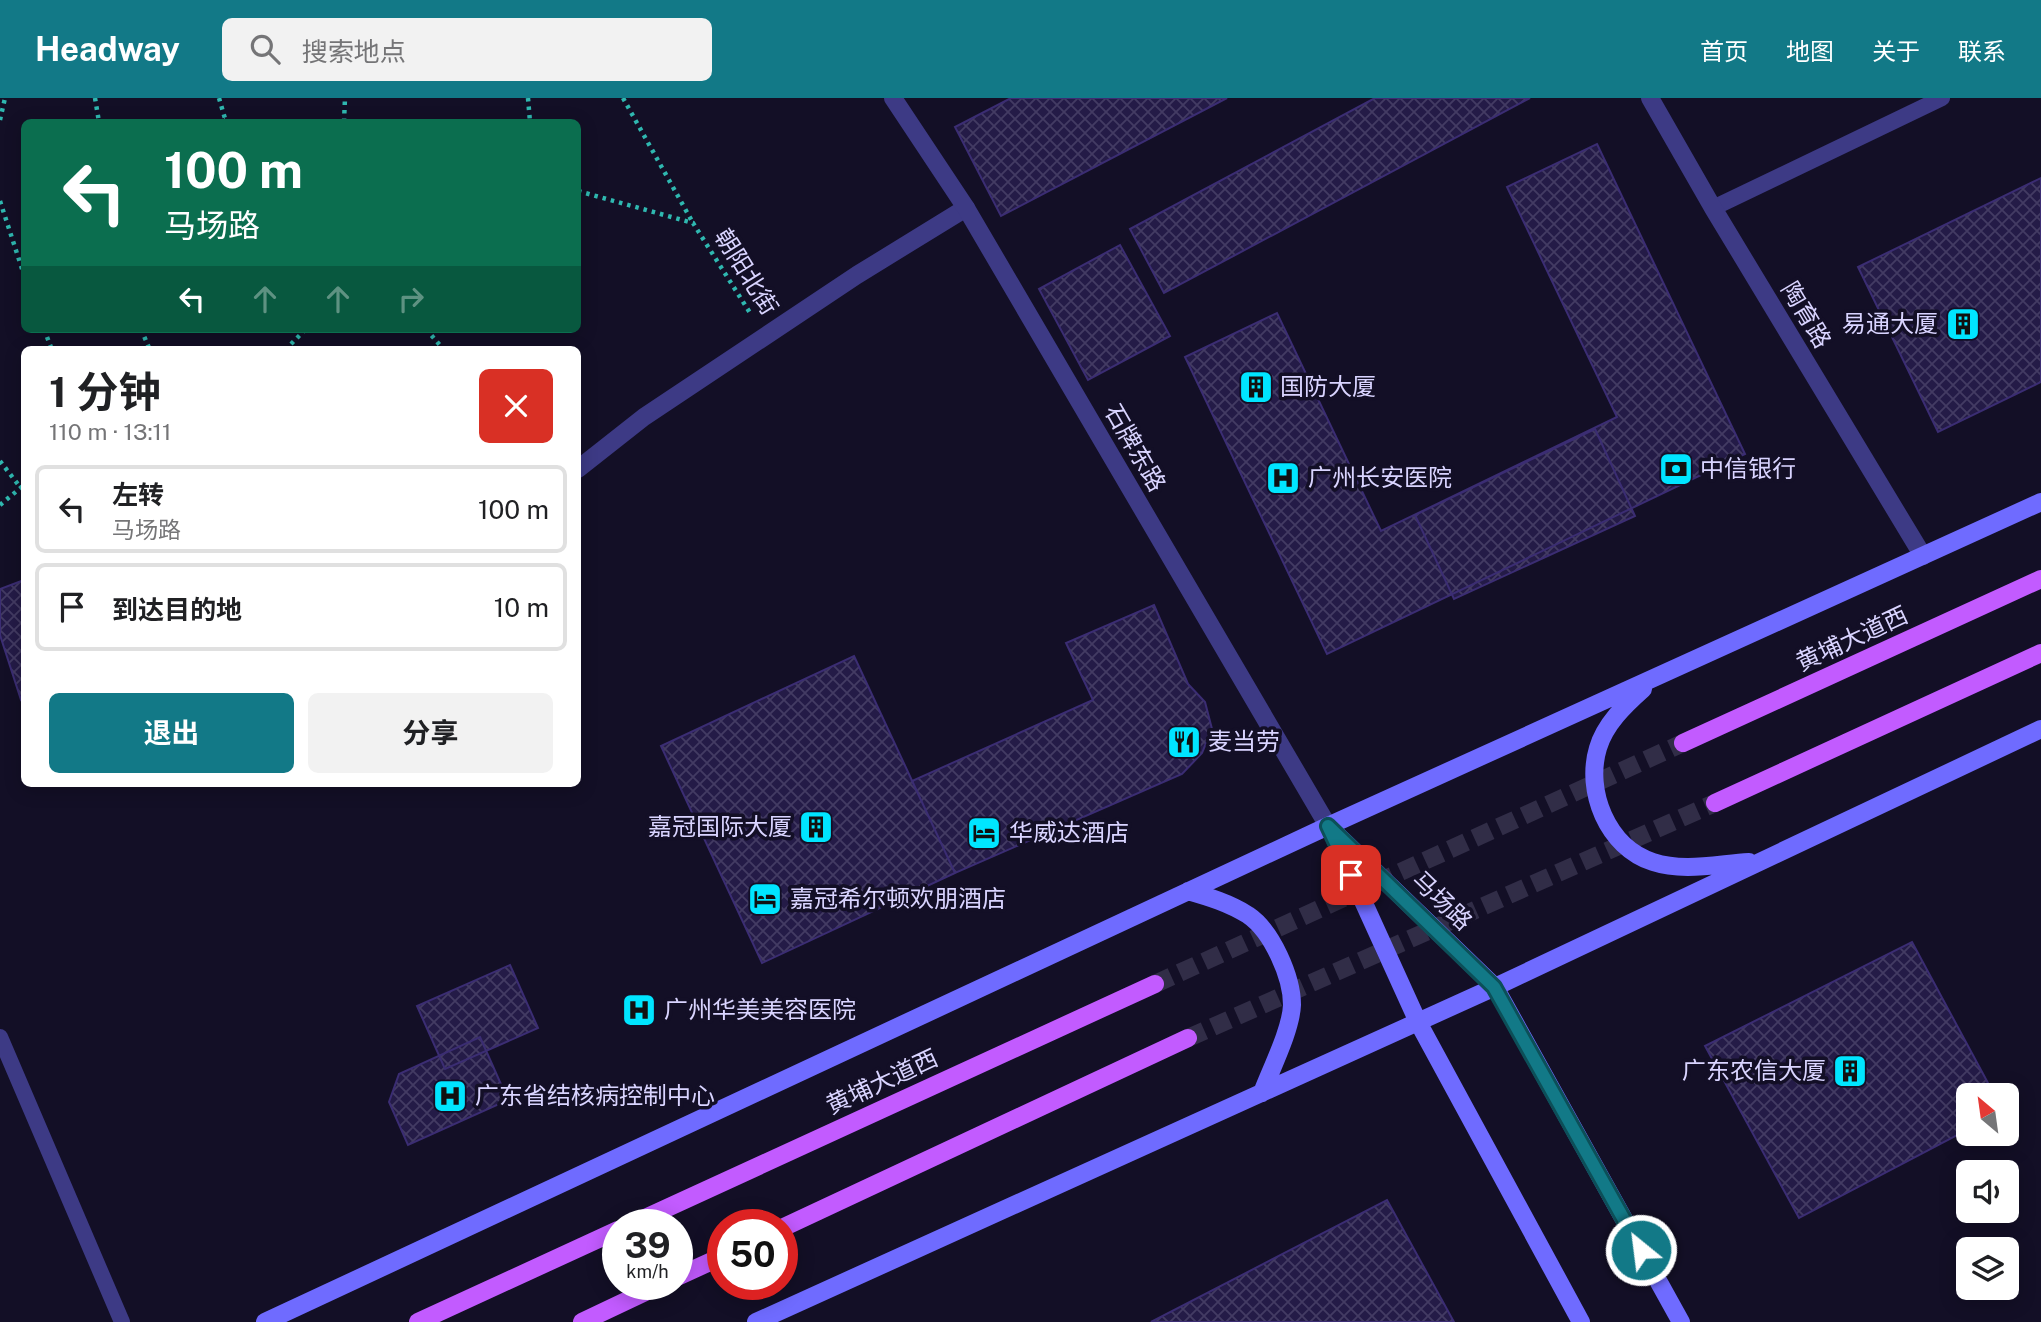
<!DOCTYPE html>
<html lang="zh">
<meta charset="utf-8">
<style>
:root{--surface:#fff;--page:#f2f2f2;--text:#202124;--muted:#757577;--line:#e0e0e0;--accent:#127987}
body{margin:0;font-family:"Public Sans","Noto Sans SC",sans-serif;background:var(--page);color:var(--text);height:100vh;display:flex;flex-direction:column;font-size:26px;white-space:nowrap}
*{box-sizing:border-box;margin:0}
p{font-size:23px;color:var(--muted)}
.icon{flex:none;width:38px;height:38px;fill:none;stroke:currentColor;stroke-width:2;stroke-linecap:round;stroke-linejoin:round}
.map{position:relative;flex:1;overflow:hidden}
.panel{position:absolute;left:21px;top:248px;width:560px;height:441px;display:flex;flex-direction:column;background:var(--surface);border-radius:10px;box-shadow:0 4px 18px #0003}
.panel>*{flex:none}
.guide{position:absolute;left:21px;top:21px;width:560px;height:214px;border-radius:10px;box-shadow:0 4px 18px #0003;background:#0b6e4f;color:#fff;overflow:hidden}
.needle{width:46px;rotate:331deg}
.fabs{position:absolute;left:1956px;top:985px;display:grid;gap:14px}
.fabs a{display:grid;place-items:center;width:63px;height:63px;border-radius:10px;background:var(--surface);box-shadow:0 4px 18px #0003;font-size:35px}
.speed{position:absolute;left:602px;top:1111px;display:flex;gap:14px;font-size:35px;font-weight:700;text-align:center}
.speed>*{display:grid;place-content:center;width:91px;height:91px;border-radius:50%;background:var(--surface);box-shadow:0 4px 18px #0003;line-height:1}
.speed small{font-size:18px;font-weight:400}
.speed .limit{border:10px solid #d22;background:#fff;color:#111}
.pin{position:absolute;display:grid;place-items:center;width:60px;height:60px;color:#fff;margin:-30px;border-radius:14px;box-shadow:0 4px 10px #0006}
.me{position:absolute;width:77px;margin:-38px;rotate:331deg;stroke-linejoin:round;filter:drop-shadow(0 0 5px #0008)}
.turn{display:flex;align-items:center;gap:24px;height:147px;padding:0 28px;font-size:32px}
.turn .icon{width:91px;height:91px;stroke-width:2.5}
.turn b{display:block;font-size:49px;line-height:60px}
.lanes{display:flex;align-items:center;height:66px;padding:0 28px;background:#0003;justify-content:center;gap:35px;direction:ltr}
.lanes .off{opacity:.35}
.round{display:grid;place-items:center;flex:none;width:74px;height:74px;border-radius:10px;background:var(--page)}
.headline{display:flex;align-items:center;justify-content:space-between;height:119px;padding:0 28px}
h1{font-size:42px;font-weight:700;line-height:52px}
.cta{display:flex;gap:14px;margin-top:auto;padding:14px 28px}
.cta a{flex:1;height:80px;border-radius:10px;background:var(--accent);color:#fff;font-size:28px;font-weight:700;line-height:80px;text-align:center}
.cta a+a{background:var(--page);color:var(--text)}
ul{padding:0;list-style:none}
li{display:flex;align-items:center;gap:21px;height:88px;margin:0 14px 10px;padding:0 14px;border:4px solid var(--line);border-radius:10px}
li div{flex:1}
li b{display:block;font-size:26px}
li em{font-style:normal}
header{display:flex;align-items:center;gap:42px;box-sizing:border-box;height:98px;padding:0 35px;background:var(--accent);color:#fff}
header strong{font-size:33px}
nav{display:flex;gap:38px;margin-inline-start:auto;font-size:24px}
.search{width:490px;height:63px;background:var(--page);display:flex;align-items:center;gap:18px;box-sizing:border-box;padding:0 24px;border-radius:10px;color:var(--muted);font-size:26px}
.map>svg:first-child{display:block}
.building{fill:url(#building-cross-hatch);stroke:#3b2d73;stroke-width:2}
.lines{fill:none;stroke-linecap:round;stroke-linejoin:round}
.primary-tunnel{stroke:#312d47;stroke-width:18;stroke-dasharray:18 9;stroke-linecap:butt}
.path{stroke:#2fb8b0;stroke-width:4.5;stroke-dasharray:3.5 5;stroke-linecap:butt}
.service{stroke:#3d3a85;stroke-width:16}
.minor{stroke:#3d3a85;stroke-width:18}
.tertiary{stroke:#3d3a85;stroke-width:18}
.secondary{stroke:#6f6bff;stroke-width:18}
.primary{stroke:#c25bff;stroke-width:18}
.route-casing{stroke:#0c4f58;stroke-width:18}
.route{stroke:#127987;stroke-width:12}
.labels{text-anchor:middle;stroke-width:7;stroke-linejoin:round;paint-order:stroke}
.street-label{font-size:24px;fill:#d9d4ff;stroke:#130f26}
.poi-label{font-size:24px;fill:#d9d4ff;stroke:#130f26;text-anchor:start}
</style>
<header>
<strong>Headway</strong>
<div class="search"><svg class="icon" aria-label="search" viewBox="0 0 24 24"><circle cx="10" cy="10" r="6"/><path d="M15 15l6 6"/></svg>搜索地点</div>
<nav><a>首页</a><a>地图</a><a>关于</a><a>联系</a></nav>
</header>
<div class="map">
<svg width="2041" height="1224" viewBox="0 0 2041 1224">
<defs>
<pattern id="building-cross-hatch" width="8" height="8" patternUnits="userSpaceOnUse" patternTransform="scale(1.75)"><rect width="8" height="8" fill="#241b47"/><path d="M0 0l8 8M0 8l8-8" fill="none" stroke="#433b63"/></pattern>
</defs>
<rect width="100%" height="100%" fill="#130f26"/>
<path class="building" d="M1011,0h216l-226,118 -46,-89z
M1375,0h155l-366,195 -34,-64z
M1597,46l148,310 -418,200 -142,-297 92,-44 104,218 236,-114 -110,-230z
M2041,80v204l-103,50 -80,-165z
M1120,147l50,91 -82,44 -49,-91z
M1595,331l40,87 -181,83 -39,-84z
M24,482v118l-3,2 -21,-65v-46z
M1154,507l34,79 17,18 7,27 -10,24 -20,21 -227,99 -43,-92 181,-81 -27,-57z
M854,558l101,217 -193,90 -101,-217z
M1912,844l83,154h-26v33l-170,89 -94,-172z
M510,867l28,63 -93,41 -28,-63z
M480,939l28,63 -100,45 -19,-43 10,-28z
M1387,1102l67,122h-303z"/>
<g class="lines">
<path class="primary-tunnel" d="M1155,886l528,-241
M1188,940l527,-235"/>
<path class="path" d="M95,0l4,24
M219,0l7,24
M528,0l2,24
M623,0l70,125
M0,22l5,-22
M216,24l9,-2
M344,24l1,-24
M578,93l115,32 59,93
M0,103l24,74
M44,231l8,21
M141,231l9,21
M426,231l18,21
M285,252l21,-21
M0,363l20,26
M0,407l24,-20"/>
<path class="service" d="M1713,110l229,-110
M0,939l122,285"/>
<path class="minor" d="M578,371l66,-52 213,-142 109,-67"/>
<path class="tertiary" d="M893,0l73,110 362,618
M1650,0l63,110 210,348"/>
<path class="secondary" d="M1643,591c-18,16 -38,35 -45,59 -13,43 9,99 55,114 30,10 64,2 96,0
M1328,728l167,161 186,335
M1333,737l85,187 163,300
M1188,793c21,6 41,12 60,24 24,16 44,62 44,90 -1,25 -21,64 -30,88
M265,1224l1063,-496 713,-324
M756,1224l739,-335 546,-258"/>
<path class="primary" d="M1683,645l358,-164
M1715,705l326,-150
M630,1127l525,-241
M782,1130l406,-190
M677,1179l46,-21
M418,1224l200,-92
M582,1224l80,-38"/>
</g>
<g class="lines">
<g class="route-casing">
<path id="route" d="M1351,777l-23,-49 166,161 147,263"/>
</g>
<use href="#route" class="route"/>
</g>
<defs>
<g id="building-square" transform="scale(1.75)"><rect x="-9" y="-9" width="18" height="18" rx="4" fill="#00e5ff" stroke="#130f26"/><path d="M-4-6H4V6H1V3H-1V6H-4ZM-2.5-4.3h1.7v1.8h-1.7ZM.8-4.3h1.7v1.8H.8ZM-2.5-1h1.7V.8h-1.7ZM.8-1h1.7V.8H.8Z" fill="#111"/></g>
<g id="bank-square" transform="scale(1.75)"><rect x="-9" y="-9" width="18" height="18" rx="4" fill="#00e5ff" stroke="#130f26"/><path d="M-6-4H6V4H-6ZM0-2.3a2.3 2.3 0 1 0 0 4.6a2.3 2.3 0 1 0 0-4.6Z" fill="#111"/></g>
<g id="hospital-square" transform="scale(1.75)"><rect x="-9" y="-9" width="18" height="18" rx="4" fill="#00e5ff" stroke="#130f26"/><path d="M-5-5h3v3.5h4V-5h3V5h-3V1.5h-4V5h-3Z" fill="#111"/></g>
<g id="restaurant-square" transform="scale(1.75)"><rect x="-9" y="-9" width="18" height="18" rx="4" fill="#00e5ff" stroke="#130f26"/><path d="M-5-6h1v4h1v-4h1v4h1v-4h1v5L-1.5 .5V6h-2V.5L-5-1ZM5-6V6H3V1.5H1.5Q1.5-4 5-6Z" fill="#111"/></g>
<g id="hotel-square" transform="scale(1.75)"><rect x="-9" y="-9" width="18" height="18" rx="4" fill="#00e5ff" stroke="#130f26"/><path d="M-6-4.5h1.5V1H6V5H4.5V3h-9V5H-6ZM-4 0a1.8 1.8 0 1 1 3.6 0ZM.5 0V-2.5h3Q6-2.5 6 0Z" fill="#111"/></g>
</defs>
<g fill-rule="evenodd">
<use href="#building-square" x="1963" y="226"/>
<use href="#building-square" x="1256" y="289"/>
<use href="#bank-square" x="1676" y="371"/>
<use href="#hospital-square" x="1283" y="380"/>
<use href="#restaurant-square" x="1184" y="644"/>
<use href="#building-square" x="816" y="729"/>
<use href="#hotel-square" x="984" y="735"/>
<use href="#hotel-square" x="765" y="801"/>
<use href="#hospital-square" x="639" y="912"/>
<use href="#building-square" x="1850" y="973"/>
<use href="#hospital-square" x="450" y="998"/>
</g>
<g class="labels">
<g class="street-label">
<text transform="translate(746 174) rotate(58)" y="8">朝阳北街</text>
<text transform="translate(1806 217) rotate(59)" y="8">陶育路</text>
<text transform="translate(1135 350) rotate(60)" y="8">石牌东路</text>
<text transform="translate(1852 541) rotate(-25)" y="8">黄埔大道西</text>
<text transform="translate(1442 803) rotate(44)" y="8">马场路</text>
<text transform="translate(882 984) rotate(-25)" y="8">黄埔大道西</text>
</g>
<g class="poi-label">
<text x="1938" y="234" text-anchor="end">易通大厦</text>
<text x="1280" y="297">国防大厦</text>
<text x="1700" y="379">中信银行</text>
<text x="1308" y="388">广州长安医院</text>
<text x="1208" y="652">麦当劳</text>
<text x="792" y="737" text-anchor="end">嘉冠国际大厦</text>
<text x="1009" y="743">华威达酒店</text>
<text x="790" y="809">嘉冠希尔顿欢朋酒店</text>
<text x="664" y="920">广州华美美容医院</text>
<text x="1826" y="981" text-anchor="end">广东农信大厦</text>
<text x="475" y="1006">广东省结核病控制中心</text>
</g>
</g>
</svg>
<div class="fabs">
<a><svg class="needle" viewBox="-14 -14 28 28"><path d="M0-13l5 13h-10z" fill="#e53935"/><path d="M0 13l5-13h-10z" fill="#757577"/></svg></a>
<a><svg class="icon" aria-label="sound" viewBox="0 0 24 24"><path d="M4 9h4l5-4v14l-5-4H4zM17 9q2 3 0 6"/></svg></a>
<a><svg class="icon" aria-label="layers" viewBox="0 0 24 24"><path d="M12 4l9 5-9 5-9-5zM3 14l9 5 9-5"/></svg></a>
</div>
<div class="speed"><div>39<small>km/h</small></div><div class="limit">50</div></div>
<div class="pin" style="left:1351px;top:777px;background:#d93025"><svg class="icon" aria-label="arrive" viewBox="0 0 24 24"><path d="M6 21V4h12l-3 4 3 4H6"/></svg></div>
<svg class="me" style="left:1641px;top:1152px" viewBox="-20 -20 40 40"><circle r="17" fill="#127987" stroke="#fff" stroke-width="3"/><path d="M0-11L8 9 0 5-8 9z" fill="#fff"/></svg>
<div class="guide">
<div class="turn"><svg class="icon" aria-label="left" viewBox="0 0 24 24"><path d="M17 20v-9H6M10 6l-5 5 5 5"/></svg><div><b>100 m</b>马场路</div></div>
<div class="lanes"><svg class="icon" aria-label="left" viewBox="0 0 24 24"><path d="M17 20v-9H6M10 6l-5 5 5 5"/></svg><svg class="icon off" aria-label="ahead" viewBox="0 0 24 24"><path d="M12 20V5M6 11l6-6 6 6"/></svg><svg class="icon off" aria-label="ahead" viewBox="0 0 24 24"><path d="M12 20V5M6 11l6-6 6 6"/></svg><svg class="icon off" aria-label="right" viewBox="0 0 24 24"><path d="M7 20v-9h11M14 6l5 5-5 5"/></svg></div>
</div>
<section class="panel">
<div class="headline"><div><h1>1 分钟</h1><p>110 m · 13:11</p></div><a class="round" style="background:#d93025;color:#fff"><svg class="icon" aria-label="close" viewBox="0 0 24 24"><path d="M6 6l12 12M18 6L6 18"/></svg></a></div>
<ul>
<li><svg class="icon" aria-label="left" viewBox="0 0 24 24"><path d="M17 20v-9H6M10 6l-5 5 5 5"/></svg><div><b>左转</b><p>马场路</p></div><em>100 m</em></li>
<li><svg class="icon" aria-label="arrive" viewBox="0 0 24 24"><path d="M6 21V4h12l-3 4 3 4H6"/></svg><div><b>到达目的地</b></div><em>10 m</em></li>
</ul>
<div class="cta"><a>退出</a><a>分享</a></div>
</section>
</div>
